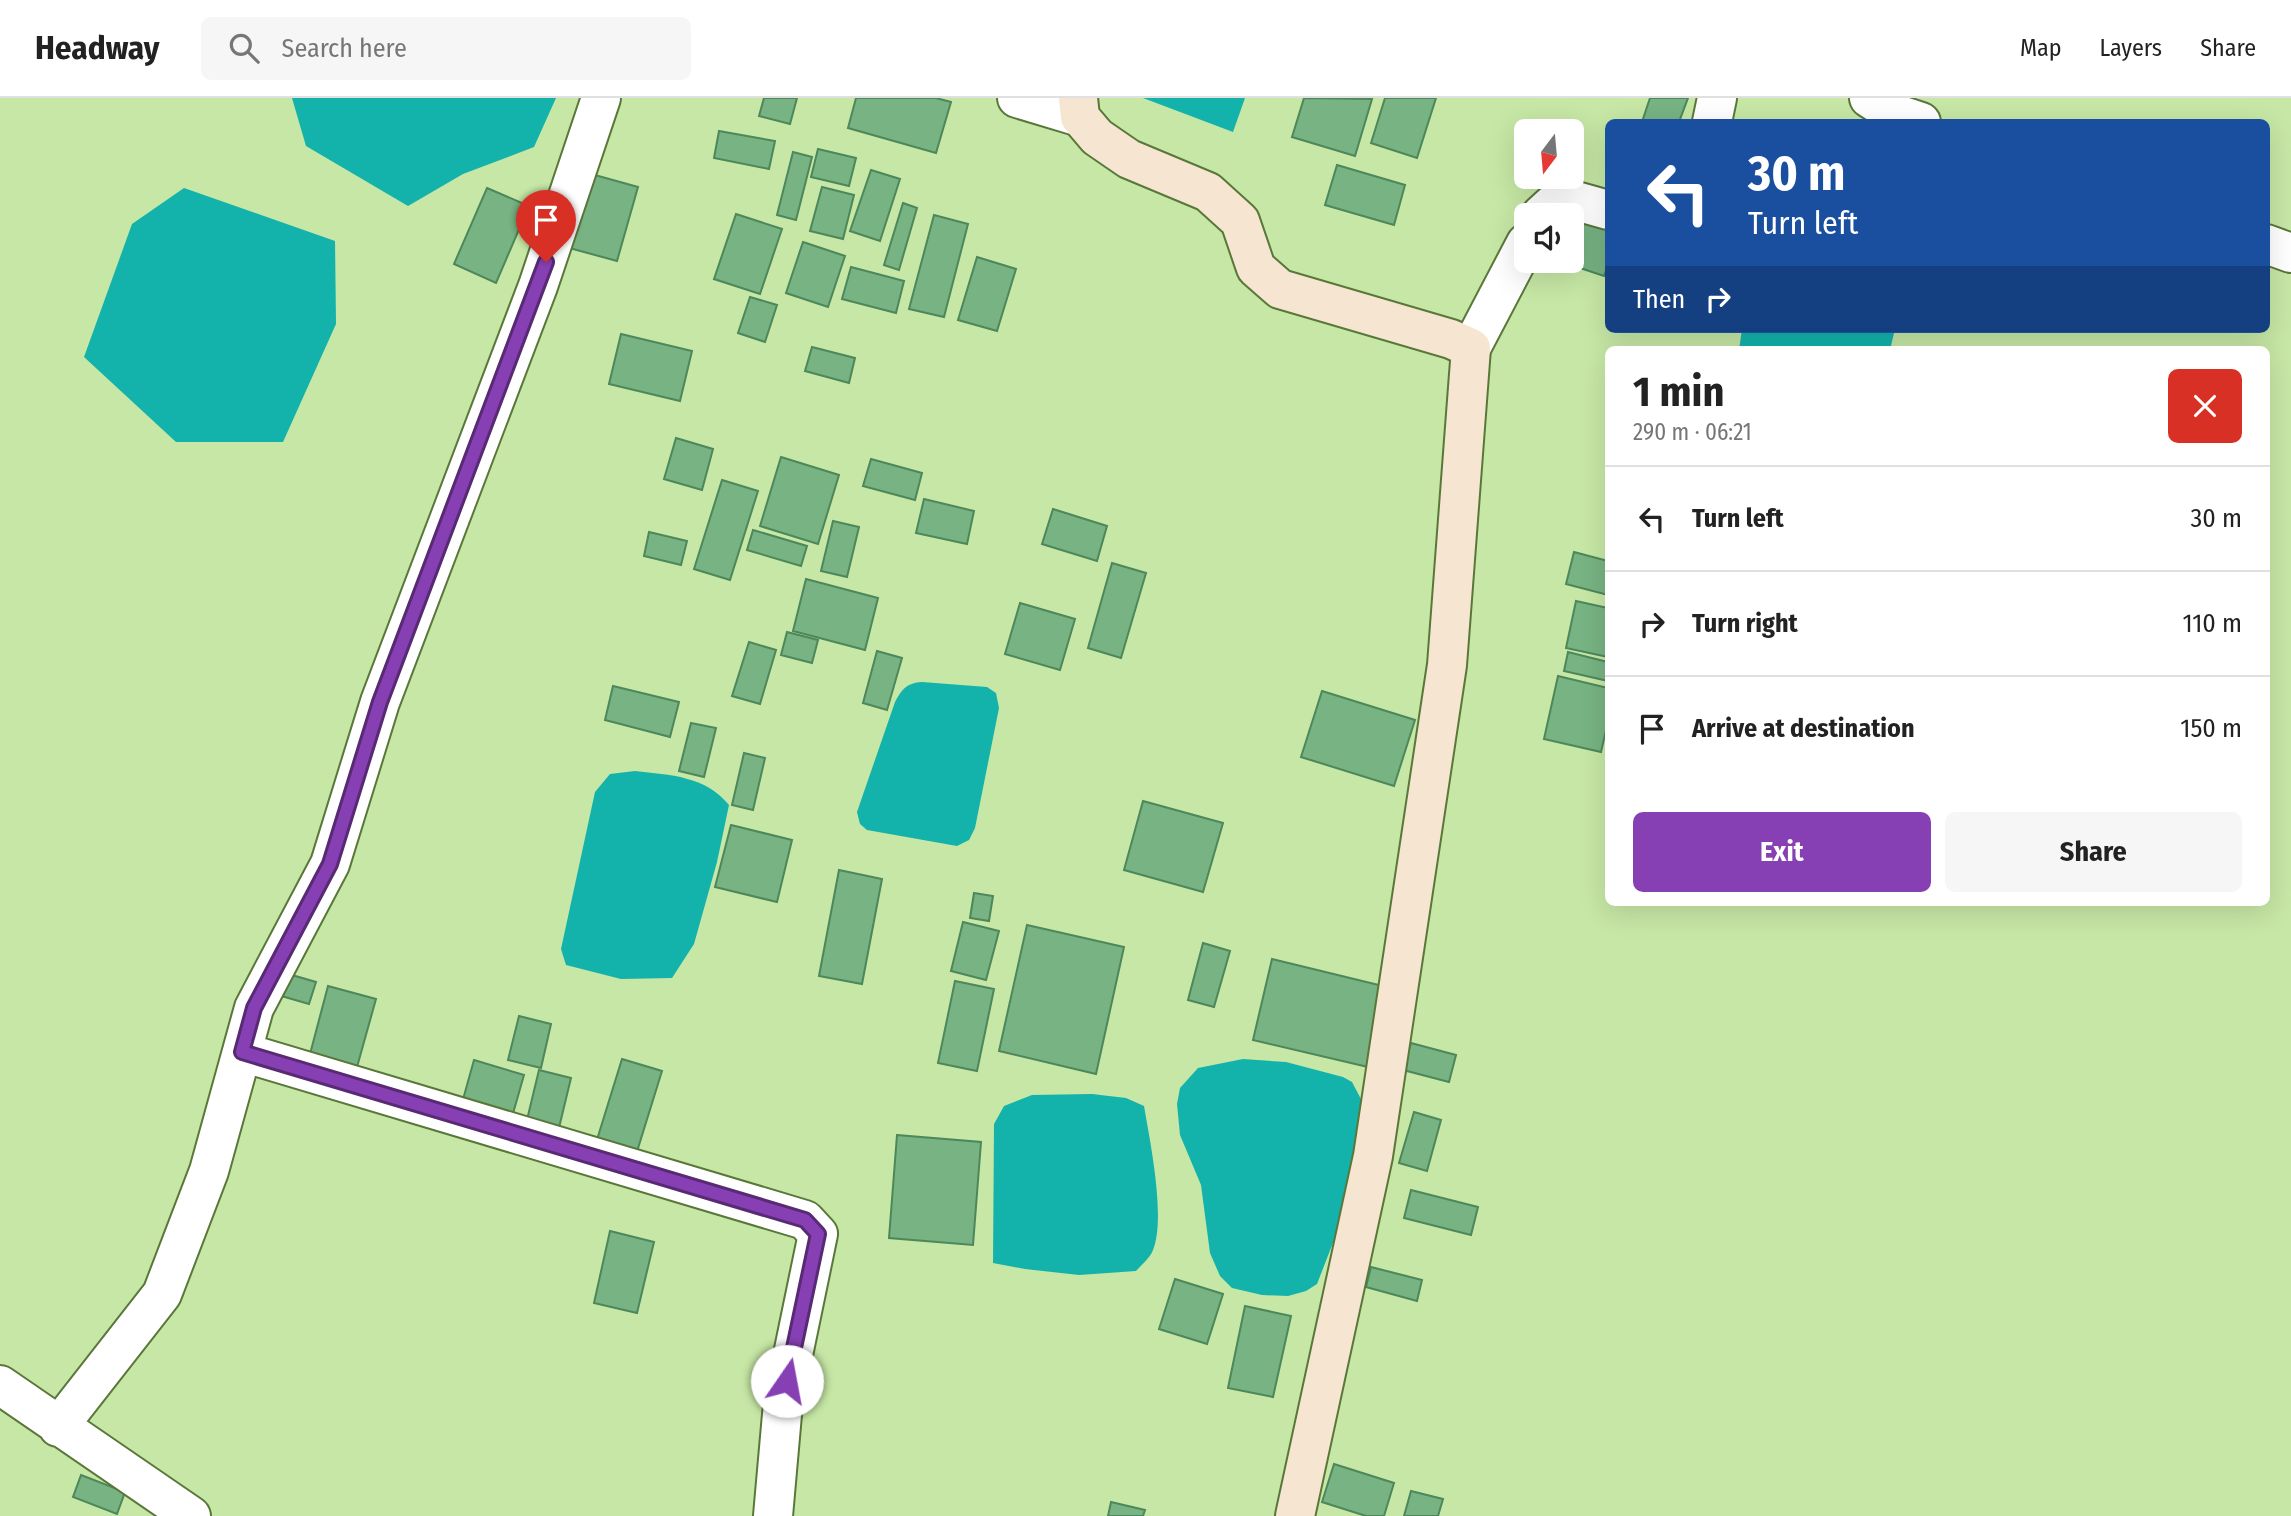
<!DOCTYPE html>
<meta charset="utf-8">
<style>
:root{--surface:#fff;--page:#f6f6f6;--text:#222;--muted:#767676;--line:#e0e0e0;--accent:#8740b3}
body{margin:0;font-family:"Fira Sans Condensed",sans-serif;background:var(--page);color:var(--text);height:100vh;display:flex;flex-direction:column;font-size:26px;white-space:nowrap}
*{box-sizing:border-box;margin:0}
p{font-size:23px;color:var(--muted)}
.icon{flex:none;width:38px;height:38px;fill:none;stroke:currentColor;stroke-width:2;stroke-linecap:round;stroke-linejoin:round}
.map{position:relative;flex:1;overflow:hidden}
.details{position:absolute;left:1605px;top:248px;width:665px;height:560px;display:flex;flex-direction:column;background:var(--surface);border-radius:10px;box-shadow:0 7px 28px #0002}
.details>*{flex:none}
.top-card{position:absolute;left:1605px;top:21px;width:665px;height:214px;border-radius:10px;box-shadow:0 7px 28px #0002;background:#1a4fa0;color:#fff;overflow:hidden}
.needle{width:46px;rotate:196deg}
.controls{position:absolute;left:1514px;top:21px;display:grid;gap:14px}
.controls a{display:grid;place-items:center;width:70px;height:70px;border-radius:10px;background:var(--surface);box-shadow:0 7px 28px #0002;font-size:35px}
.pin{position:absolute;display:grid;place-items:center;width:60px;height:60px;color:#fff;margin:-72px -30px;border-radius:50% 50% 50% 0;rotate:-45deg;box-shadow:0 0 7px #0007}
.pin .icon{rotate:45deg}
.me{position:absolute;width:77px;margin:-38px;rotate:12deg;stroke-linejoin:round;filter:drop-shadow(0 0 5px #0008)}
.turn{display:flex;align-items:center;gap:24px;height:147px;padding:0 28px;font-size:32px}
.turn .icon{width:91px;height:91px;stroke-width:2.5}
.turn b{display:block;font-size:49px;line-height:60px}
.then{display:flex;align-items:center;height:66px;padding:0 28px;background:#0003;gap:14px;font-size:26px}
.round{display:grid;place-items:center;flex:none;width:74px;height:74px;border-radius:10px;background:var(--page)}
.overview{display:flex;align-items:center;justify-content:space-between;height:119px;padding:0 28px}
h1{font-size:42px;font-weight:700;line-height:52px}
.button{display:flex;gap:14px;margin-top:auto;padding:14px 28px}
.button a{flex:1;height:80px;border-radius:10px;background:var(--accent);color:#fff;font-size:28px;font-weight:700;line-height:80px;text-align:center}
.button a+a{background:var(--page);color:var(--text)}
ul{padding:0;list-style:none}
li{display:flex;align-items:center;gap:21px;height:105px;padding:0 28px;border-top:2px solid var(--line)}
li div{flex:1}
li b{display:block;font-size:26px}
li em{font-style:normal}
header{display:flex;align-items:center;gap:42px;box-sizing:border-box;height:98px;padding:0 35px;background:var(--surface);border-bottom:2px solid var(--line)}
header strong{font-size:33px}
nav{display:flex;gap:38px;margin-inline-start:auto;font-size:24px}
.search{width:490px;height:63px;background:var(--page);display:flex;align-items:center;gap:18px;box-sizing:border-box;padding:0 24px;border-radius:10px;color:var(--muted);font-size:26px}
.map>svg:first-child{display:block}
.water{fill:#13b2ab}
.building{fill:#77b383;stroke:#4d875a;stroke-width:2}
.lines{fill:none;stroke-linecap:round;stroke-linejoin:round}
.minor-casing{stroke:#5a773a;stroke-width:42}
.secondary-casing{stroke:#5a773a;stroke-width:42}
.minor{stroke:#fff;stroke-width:38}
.secondary{stroke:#f5e5d1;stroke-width:38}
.route-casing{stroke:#582a74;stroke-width:18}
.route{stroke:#8740b3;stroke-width:12}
</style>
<header>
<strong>Headway</strong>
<div class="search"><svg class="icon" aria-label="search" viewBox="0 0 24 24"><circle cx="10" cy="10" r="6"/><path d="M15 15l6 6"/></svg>Search here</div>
<nav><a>Map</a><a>Layers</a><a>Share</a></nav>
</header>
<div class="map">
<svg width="2291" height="1418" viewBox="0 0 2291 1418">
<rect width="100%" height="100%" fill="#c6e7a5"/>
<path class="water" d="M292,0h264l-22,49 -71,27 -55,32 -102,-60z
M1143,0h102l-12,34z
M184,90l151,53 1,83 -53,118h-107l-92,-85 48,-133z
M1742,231h153l-5,21h-151z
M922,584l65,5 9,6 3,15 -24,120 -6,12 -12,6 -90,-16 -7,-6 -3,-12 38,-110c7,-13 12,-19 27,-20z
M635,673c35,4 71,5 94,34l-12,57 -23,82 -22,34 -51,1 -55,-14 -5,-16 34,-157 15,-18z
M1243,961l43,3 57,15 9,5 10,19v24l-19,92 -26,67 -11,7 -18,5 -26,-1 -30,-7 -12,-12 -10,-23 -9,-68 -21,-50 -3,-31 3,-16 18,-20z
M1092,996l34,4 18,8c6,35 22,112 9,144 -3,8 -11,14 -17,21l-57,4 -54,-6 -32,-6 1,-139 10,-18 28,-11z"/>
<path class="building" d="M764,0h33l-7,26 -31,-8z
M856,0h80l15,4 -15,51 -88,-25z
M1304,0l68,1 -17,57 -63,-19z
M1385,0h51l-19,60 -46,-15z
M1650,0h38l-9,24h-37z
M719,33l56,10 -6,28 -55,-11z
M818,51l38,9 -7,28 -38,-9z
M793,54l19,5 -16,63 -19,-5z
M1337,67l68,20 -11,40 -69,-20z
M871,72l29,9 -20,62 -30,-10z
M584,74l54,15 -21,74 -55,-15z
M822,89l32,8 -11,44 -33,-8z
M487,90l42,18 -33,77 -42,-19z
M903,105l14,5 -18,62 -15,-5z
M736,116l46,15 -22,65 -46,-15z
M934,117l34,9 -24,93 -35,-8z
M1572,117l36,13v37l-4,11 -45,-15h13z
M803,144l42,14 -17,51 -42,-14z
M977,159l39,12 -19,62 -39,-11z
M851,169l53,14 -8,32 -54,-14z
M750,199l27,8 -12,37 -27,-9z
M621,236l71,17 -12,50 -71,-17z
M812,249l43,11 -6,25 -44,-12z
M676,340l37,11 -11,41 -38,-11z
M781,359l58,18 -21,69 -58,-18z
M871,361l51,14 -7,27 -52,-14z
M722,382l36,11 -28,89 -36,-11z
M924,401l50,12 -7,33 -51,-11z
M1053,411l54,17 -10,35 -55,-17z
M833,423l26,6 -12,50 -26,-6z
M753,432l54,16 -6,20 -54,-16z
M649,434l38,9 -6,24 -37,-9z
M1574,454l34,9v34l-42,-11z
M1112,465l34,10 -25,85 -33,-10z
M806,481l72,19 -13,52 -72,-19z
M1576,503l32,7v49l-42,-9z
M1020,505l55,16 -15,51 -55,-16z
M787,534l31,8 -6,23 -31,-8z
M749,544l27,8 -16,54 -28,-8z
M877,553l25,7 -15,52 -24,-7z
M1568,554l40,10v19l-44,-10z
M1558,578l50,12v34l-7,30 -57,-13z
M613,588l66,16 -9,35 -65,-17z
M1322,593l93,29 -21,66 -93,-29z
M691,625l25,5 -12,49 -25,-6z
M744,655l21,5 -12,52 -21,-5z
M1143,703l80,22 -20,69 -79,-22z
M731,727l61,15 -15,62 -62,-15z
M839,772l43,9 -20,105 -43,-8z
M974,795l19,3 -4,25 -19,-3z
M963,824l36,9 -13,49 -35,-9z
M1027,827l97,22 -28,127 -97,-23z
M1203,845l27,8 -16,56 -26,-7z
M1272,861l115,28 -19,80 -115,-27z
M285,875l31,9 -7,22 -31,-9z
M955,883l39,8 -17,82 -39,-8z
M328,888l48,13 -19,68 -47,-13z
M519,918l32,8 -10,44 -33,-8z
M1411,945l45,12 -7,27 -46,-12z
M622,961l40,12 -27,87 -40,-12z
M474,962l50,15 -12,42 -50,-14z
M539,972l32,8 -14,58 -32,-8z
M1414,1014l27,8 -14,51 -28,-8z
M897,1037l84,7 -8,103 -84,-7z
M1411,1092l67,17 -7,28 -67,-17z
M610,1133l44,11 -17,71 -43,-10z
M1371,1169l51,13 -5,21 -51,-14z
M1175,1181l48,15 -16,50 -48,-15z
M1245,1208l46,10 -18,81 -45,-9z
M1334,1366l60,19 -10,33h-18l-44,-14z
M81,1377l44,17 -8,22 -44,-17z
M1411,1393l32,8 -5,17h-34z
M1111,1404l34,8 -2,6h-35z"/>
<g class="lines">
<g class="minor-casing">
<path id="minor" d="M1017,0l63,19
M1869,0l22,14 30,10
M1712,24l5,-24
M1541,117l12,-11 23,-3 32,9
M2266,146l25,9
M1471,250l55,-105
M242,954l563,168 13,14 -35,169 -10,113
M0,1287l191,131
M58,1329l104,-133 47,-123 45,-163 76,-144 50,-162 158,-416 63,-188"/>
</g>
<g class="secondary-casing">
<path id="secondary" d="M1078,0l2,19 17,20 32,22 79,33 32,29 16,47 24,21 171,50 20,9 -24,317 -74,491 -78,360"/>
</g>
<use href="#minor" class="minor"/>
<use href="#secondary" class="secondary"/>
</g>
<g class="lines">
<g class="route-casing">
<path id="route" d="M546,164l-166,440 -50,162 -76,144 -12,44 563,168 13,14 -31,147"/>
</g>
<use href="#route" class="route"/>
</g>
</svg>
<div class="controls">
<a><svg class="needle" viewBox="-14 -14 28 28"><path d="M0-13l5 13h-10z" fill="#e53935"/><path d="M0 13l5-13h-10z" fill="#767676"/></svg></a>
<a><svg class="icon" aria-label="sound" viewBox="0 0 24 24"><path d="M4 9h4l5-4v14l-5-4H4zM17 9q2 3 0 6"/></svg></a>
</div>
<div class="pin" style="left:546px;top:164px;background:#d93025"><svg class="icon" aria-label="arrive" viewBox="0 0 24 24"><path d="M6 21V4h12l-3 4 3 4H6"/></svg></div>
<svg class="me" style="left:787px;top:1283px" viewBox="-20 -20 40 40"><circle r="19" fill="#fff"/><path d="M0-13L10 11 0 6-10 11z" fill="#8740b3"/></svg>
<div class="top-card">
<div class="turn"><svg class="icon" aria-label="left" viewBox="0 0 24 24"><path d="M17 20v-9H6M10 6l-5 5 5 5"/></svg><div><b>30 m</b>Turn left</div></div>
<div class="then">Then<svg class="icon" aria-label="right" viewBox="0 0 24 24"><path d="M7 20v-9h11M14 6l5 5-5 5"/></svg></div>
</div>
<section class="details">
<div class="overview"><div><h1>1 min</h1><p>290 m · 06:21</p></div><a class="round" style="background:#d93025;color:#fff"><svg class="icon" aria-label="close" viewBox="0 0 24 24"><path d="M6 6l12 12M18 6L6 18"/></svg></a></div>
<ul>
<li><svg class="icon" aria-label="left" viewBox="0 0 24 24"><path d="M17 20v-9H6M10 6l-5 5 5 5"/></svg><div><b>Turn left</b></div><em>30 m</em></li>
<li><svg class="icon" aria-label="right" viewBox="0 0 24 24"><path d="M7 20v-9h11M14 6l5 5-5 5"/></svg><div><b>Turn right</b></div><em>110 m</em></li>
<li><svg class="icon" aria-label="arrive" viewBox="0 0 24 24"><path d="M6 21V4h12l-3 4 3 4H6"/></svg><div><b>Arrive at destination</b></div><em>150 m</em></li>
</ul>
<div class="button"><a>Exit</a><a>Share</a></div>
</section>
</div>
